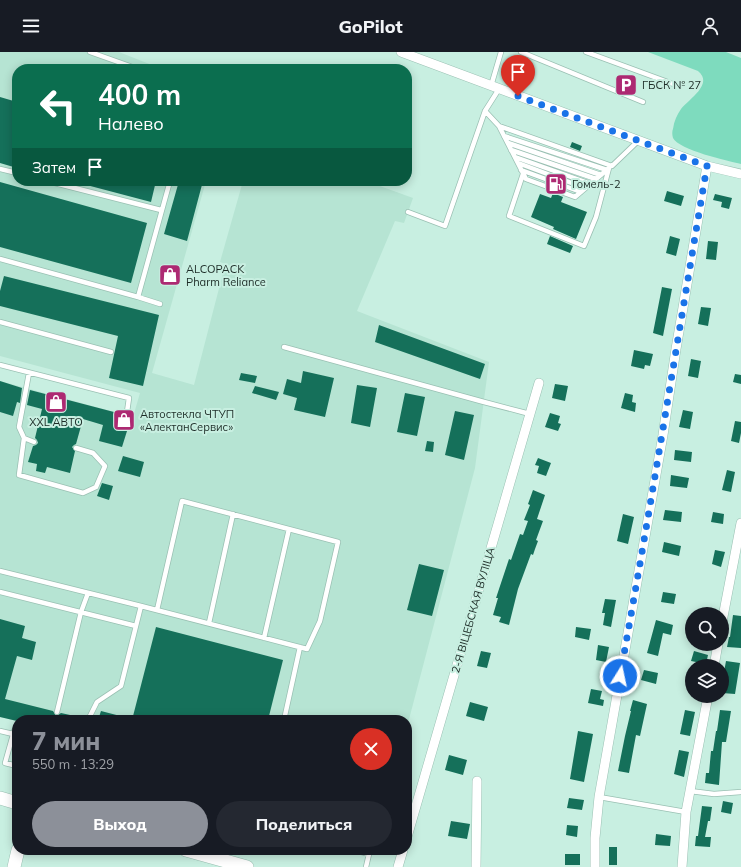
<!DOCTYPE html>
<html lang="ru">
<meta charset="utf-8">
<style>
:root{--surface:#171b24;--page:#242831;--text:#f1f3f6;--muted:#9ea1a6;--accent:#8c9099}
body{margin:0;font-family:Mulish,sans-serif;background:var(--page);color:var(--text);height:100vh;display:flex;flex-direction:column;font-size:15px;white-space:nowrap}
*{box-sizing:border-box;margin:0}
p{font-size:13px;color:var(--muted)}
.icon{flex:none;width:22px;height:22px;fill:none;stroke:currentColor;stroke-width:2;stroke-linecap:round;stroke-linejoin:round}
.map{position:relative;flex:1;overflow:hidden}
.side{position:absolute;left:12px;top:663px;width:400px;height:140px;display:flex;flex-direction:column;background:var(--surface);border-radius:16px;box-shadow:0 2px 10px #0003}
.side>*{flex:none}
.hud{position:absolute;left:12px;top:12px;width:400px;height:122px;border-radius:16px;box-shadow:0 2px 10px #0003;background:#0b6e4f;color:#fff;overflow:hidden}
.buttons{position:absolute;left:685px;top:555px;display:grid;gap:8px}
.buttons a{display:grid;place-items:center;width:44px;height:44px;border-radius:50%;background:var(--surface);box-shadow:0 2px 10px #0003;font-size:20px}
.pin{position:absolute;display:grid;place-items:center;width:34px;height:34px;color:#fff;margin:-41px -17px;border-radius:50% 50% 50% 0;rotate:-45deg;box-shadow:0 0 4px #0007}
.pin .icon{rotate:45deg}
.me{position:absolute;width:44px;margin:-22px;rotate:10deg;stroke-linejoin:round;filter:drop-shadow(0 0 3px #0008)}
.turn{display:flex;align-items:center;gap:14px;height:84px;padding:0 20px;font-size:18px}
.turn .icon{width:52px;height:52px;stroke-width:2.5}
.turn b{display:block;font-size:28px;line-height:34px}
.then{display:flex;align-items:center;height:38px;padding:0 20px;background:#0003;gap:8px;font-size:15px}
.round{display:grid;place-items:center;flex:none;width:42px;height:42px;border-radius:21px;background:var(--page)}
.headline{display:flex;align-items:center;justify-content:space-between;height:68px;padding:0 20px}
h1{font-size:24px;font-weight:800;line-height:30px;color:var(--accent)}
.cta{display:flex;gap:8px;margin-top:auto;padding:8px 20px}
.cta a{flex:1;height:46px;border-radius:24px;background:var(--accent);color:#fff;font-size:16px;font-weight:800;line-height:46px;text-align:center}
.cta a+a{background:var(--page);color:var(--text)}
header{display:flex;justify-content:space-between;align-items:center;height:52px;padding:0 20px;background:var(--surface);font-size:18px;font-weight:800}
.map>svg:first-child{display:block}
.built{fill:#b6e4d3}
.green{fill:#7edbbe}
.building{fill:#15705a}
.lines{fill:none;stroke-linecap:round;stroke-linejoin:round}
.lane-casing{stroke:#9ac0b3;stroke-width:6}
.street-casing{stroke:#9ac0b3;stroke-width:10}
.secondary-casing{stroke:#9ac0b3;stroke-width:14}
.lane{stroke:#fff;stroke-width:4.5}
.street{stroke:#fff;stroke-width:9}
.secondary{stroke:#fff;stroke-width:13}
.route{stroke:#1a73e8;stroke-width:7;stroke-dasharray:0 12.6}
.labels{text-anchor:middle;stroke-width:4;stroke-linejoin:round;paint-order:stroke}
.poi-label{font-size:11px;fill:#1d2c27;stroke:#c8efe1;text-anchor:start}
.street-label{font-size:11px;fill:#1d2c27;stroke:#c8efe1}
</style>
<header><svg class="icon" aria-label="menu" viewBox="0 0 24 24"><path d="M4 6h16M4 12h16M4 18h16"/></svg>GoPilot<svg class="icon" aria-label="person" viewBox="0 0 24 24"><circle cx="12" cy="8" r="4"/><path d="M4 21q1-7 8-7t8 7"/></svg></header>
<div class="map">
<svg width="741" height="815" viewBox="0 0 741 815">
<rect width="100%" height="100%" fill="#c8efe1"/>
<path class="built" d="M0,0h119l43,17h-145v112h189l-54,192 42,12 30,-116 7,-3 -11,-4 23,-81h123l47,17 -9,25 -9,-2 -38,90 132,51 -14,106 -68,259v-7h-390v1l-17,-4v-336l133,36 7,-24 -140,-37z"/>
<path class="green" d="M648,0h78l15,6v106c-13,-3 -62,-14 -68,-26 -1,-3 -1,-7 0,-9 1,-8 4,-14 8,-20 8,-10 33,-25 17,-38z"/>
<path class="building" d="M0,45l17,5v66l-17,-5z
M572,90l10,4 -2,5 -10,-4z
M79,129h77l-5,21 -72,-19z
M179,129h24l-16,60 -23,-7z
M0,130l147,41 -16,60 -131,-36z
M667,139l17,5 -3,10 -17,-5z
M553,141l10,4 -2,5 26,10 -11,27 -23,-10 1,-2 -23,-10 9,-23 11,4z
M715,142l17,4 -3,11 -8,-2 1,-5 -9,-2z
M550,184l23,10 -3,7 -23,-9z
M670,184l10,3 -4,17 -10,-3z
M708,189l10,1 -2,18 -10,-1z
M4,224l155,39 -16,71 -34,-8 9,-42 -118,-30v-15z
M662,235l10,2 -9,47 -10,-3z
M701,255l10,1 -3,18 -10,-2z
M379,273l106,39 -5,15 -105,-37z
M634,298l19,4 -3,12 -5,-1 -1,4 -13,-3z
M691,307l10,2 -3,17 -10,-2z
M303,319l31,7 -9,39 -31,-7 3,-12 -14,-4 4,-15 14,4z
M241,321l16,3 -2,7 -16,-3z
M735,322l6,1v9l-8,-2z
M0,329l22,7 -2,15 -3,-1 -4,14 -13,-4z
M555,332l13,2 -3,15 -13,-3z
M357,333l20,3 -7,39 -19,-4z
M255,334l24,6 -3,8 -24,-7z
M30,338l103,27 -4,14h-2l-5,16 -23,-6 4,-16 -20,-6 -7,25 -2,1 -2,2 3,4 -5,22 -23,-6 -2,6 -9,-2 1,-7 -9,-2 5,-16 3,-1 2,-2 -1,-3 -2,-2 7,-29 -15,-4z
M405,341l20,4 -8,39 -20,-4z
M625,341l8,2 -1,7 4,1 -1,9 -14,-4z
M683,358l10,2 -3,17 -11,-2z
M455,359l19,4 -10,45 -19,-5z
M550,361l10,3 -2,7 3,1 -3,7 -13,-4z
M735,369l6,1v11l-2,10 -8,-2z
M427,389l7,1 -1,10 -8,-1z
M675,398l17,2 -1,10 -17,-2z
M123,404l21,6 -4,15 -22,-6z
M538,406l13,5 -5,13 -9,-3 2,-7 -4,-1z
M727,418l8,2 -4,20 -9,-2z
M671,423l18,3 -2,10 -17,-2z
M102,431l11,3 -4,14 -12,-4z
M533,438l12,5 -8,24 6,2 -7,19 2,1 -3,8 -2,6 -2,-1 -13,35 -9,36 -10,-3 2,-5 -8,-2 5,-17h-2l13,-39 2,1 9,-26 3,1 5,-14 -4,-1 6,-15 -2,-1z
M665,458l17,2 -1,10 -18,-2z
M713,460l11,2 -1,10 -12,-2z
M623,462l11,3 -6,27 -11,-3z
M664,490l17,4 -2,10 -17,-4z
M715,498l10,2 -4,15 -9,-3z
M419,512l25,6 -12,46 -25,-6z
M663,540l13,2 -2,10 -13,-2z
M605,547l11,1 -5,27 -8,-2 2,-12h-3z
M733,563l8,1v32l-14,-1 2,-10h1z
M0,567l25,7 -3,12 14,4 -4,18 -15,-4 -12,43 48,12 3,5 2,-1 3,-2 18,4v3h-62v1l-17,-4z
M656,568l17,5 -2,10 -8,-2 -5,23 -11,-3z
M156,575l127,33 -15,60h-136z
M576,575l15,2 -2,11 -14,-3z
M598,593l11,2 -3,15 -10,-2z
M481,599l10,2 -4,15 -10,-2z
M694,599l14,4 -2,9 -15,-3z
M726,609l14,2 -5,31 -13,-1v-10z
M644,618l14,3 -2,11 -15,-4z
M591,637l11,2 -2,8 4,1 -1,6 -15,-3z
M633,648l14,4 -7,32 -4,-1 -7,38 -11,-2 7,-35 6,-25h-1z
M470,650l18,5 -4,14 -18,-5z
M685,658l10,2 -5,24 -10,-2z
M720,658l11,1 -5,31h-4l-3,43 -14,-2 1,-10h3l2,-22h2l3,-20h1z
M101,659l27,7 -1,2h-29z
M578,679l15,3 -9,48 -14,-3z
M679,698l10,2 -5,25 -10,-3z
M449,703l18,5 -4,15 -18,-5z
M569,746l15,2 -2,10 -15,-2z
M723,749l10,2 -2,11 -10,-2z
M702,754l10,1 -2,14h-2l-3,16h6l-1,10 -15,-1 1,-10h2z
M451,769l19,3 -3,15 -19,-3z
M567,773l11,1 -1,11 -11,-2z
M656,782l15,2 -1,10 -15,-1z
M609,795h8v18h-8z
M565,802h15v11h-15z"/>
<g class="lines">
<g class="lane-casing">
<path id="lane" d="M90,0l48,17
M521,0l122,50
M586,0l90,33
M491,34l10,-34
M485,59l14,15 113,40 26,-25
M499,74l27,53 49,18 34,-29
M504,84l103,34
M508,91l93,32
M511,98l85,29
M515,105l76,27
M518,111l67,25
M0,117l17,4
M521,118l60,22
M523,122l-14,42 75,30 12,-29 13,-49
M47,129l114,29
M408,160l37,14 40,-115 14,-22
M0,207l138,38 32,-116
M138,245l22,7
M0,270l111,30
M284,295l200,55 46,12
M0,313l129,33 -2,14
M29,321l-10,54 5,11 -5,37 64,18 13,-6 9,-21 -12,-13 -17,-5
M24,386l10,4
M0,519l141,35
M0,540l136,34
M209,571l24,-109
M264,586l25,-109
M57,660l24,-100 7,-19
M88,668l9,-18 24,-16 20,-80 166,43 13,-28 18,-79 -156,-41 -25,109
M284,668l16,-73
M0,679l13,3
M14,679l-9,32 12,3
M690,739l24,3 27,-2
M599,745l87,15
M354,798l15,4 -3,13
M224,808l3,-10"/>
</g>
<g class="street-casing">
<path id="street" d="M401,0l306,114 34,8
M722,570l19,-99
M714,614l4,-22
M407,785l132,-454
M398,815l5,-17
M476,815l1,-86
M595,815v-29l4,-41 64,-362 13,-86 31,-183
M682,815l4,-55 22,-116"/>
</g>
<g class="secondary-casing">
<path id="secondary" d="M0,746l17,5
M186,798l61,17
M14,815l4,-17"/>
</g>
<use href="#lane" class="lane"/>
<use href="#street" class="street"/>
<use href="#secondary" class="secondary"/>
</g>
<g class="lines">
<path class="route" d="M518,44l189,70c-29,170 -56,340 -87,510"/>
</g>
<defs>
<g id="parking-square" transform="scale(1.15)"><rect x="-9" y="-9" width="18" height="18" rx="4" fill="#ad2972" stroke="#c8efe1"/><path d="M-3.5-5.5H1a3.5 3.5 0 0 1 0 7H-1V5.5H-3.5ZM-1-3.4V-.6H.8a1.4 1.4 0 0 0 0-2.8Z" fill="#fff"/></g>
<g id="fuel-square" transform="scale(1.15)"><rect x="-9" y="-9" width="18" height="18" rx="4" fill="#ad2972" stroke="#c8efe1"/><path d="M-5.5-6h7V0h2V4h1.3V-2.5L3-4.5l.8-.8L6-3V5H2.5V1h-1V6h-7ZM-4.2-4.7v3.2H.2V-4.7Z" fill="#fff"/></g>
<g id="shop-square" transform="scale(1.15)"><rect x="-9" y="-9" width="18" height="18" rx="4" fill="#ad2972" stroke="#c8efe1"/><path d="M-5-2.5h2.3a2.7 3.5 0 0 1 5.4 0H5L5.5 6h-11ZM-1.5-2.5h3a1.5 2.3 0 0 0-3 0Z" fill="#fff"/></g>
</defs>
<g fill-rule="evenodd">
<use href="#parking-square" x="626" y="33"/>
<use href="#fuel-square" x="556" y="132"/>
<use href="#shop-square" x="170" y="223"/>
<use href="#shop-square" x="56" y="350"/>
<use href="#shop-square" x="124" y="368"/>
</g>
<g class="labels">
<g class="poi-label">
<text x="642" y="37">ГБСК № 27</text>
<text x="572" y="136">Гомель-2</text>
<text x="186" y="221">ALCOPACK<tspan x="186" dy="13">Pharm Reliance</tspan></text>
<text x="140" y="366">Автостекла ЧТУП<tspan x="140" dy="13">«АлектанСервис»</tspan></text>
<text x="56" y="374" text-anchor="middle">XXL АВТО</text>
</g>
<g class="street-label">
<text transform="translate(473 558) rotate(-74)" y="4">2-Я ВІЦЕБСКАЯ ВУЛІЦА</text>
</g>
</g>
</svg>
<div class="buttons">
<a><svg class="icon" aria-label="search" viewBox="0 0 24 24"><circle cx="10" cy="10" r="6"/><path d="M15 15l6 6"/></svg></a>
<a><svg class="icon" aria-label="layers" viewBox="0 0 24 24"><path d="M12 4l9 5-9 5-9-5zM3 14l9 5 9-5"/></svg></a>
</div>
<div class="pin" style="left:518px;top:44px;background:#d93025"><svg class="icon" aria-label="arrive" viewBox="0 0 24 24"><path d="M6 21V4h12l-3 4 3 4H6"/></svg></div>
<svg class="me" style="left:620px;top:624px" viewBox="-20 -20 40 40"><circle r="17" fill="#1a73e8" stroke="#fff" stroke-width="3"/><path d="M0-11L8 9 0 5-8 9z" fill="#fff"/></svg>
<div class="hud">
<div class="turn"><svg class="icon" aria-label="left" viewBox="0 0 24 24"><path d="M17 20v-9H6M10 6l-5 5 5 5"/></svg><div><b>400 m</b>Налево</div></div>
<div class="then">Затем<svg class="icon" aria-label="arrive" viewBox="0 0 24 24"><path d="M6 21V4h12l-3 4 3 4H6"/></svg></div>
</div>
<section class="side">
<div class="headline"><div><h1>7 мин</h1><p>550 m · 13:29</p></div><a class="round" style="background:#d93025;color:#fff"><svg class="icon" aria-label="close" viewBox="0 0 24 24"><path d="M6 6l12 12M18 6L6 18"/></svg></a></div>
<div class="cta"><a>Выход</a><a>Поделиться</a></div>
</section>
</div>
